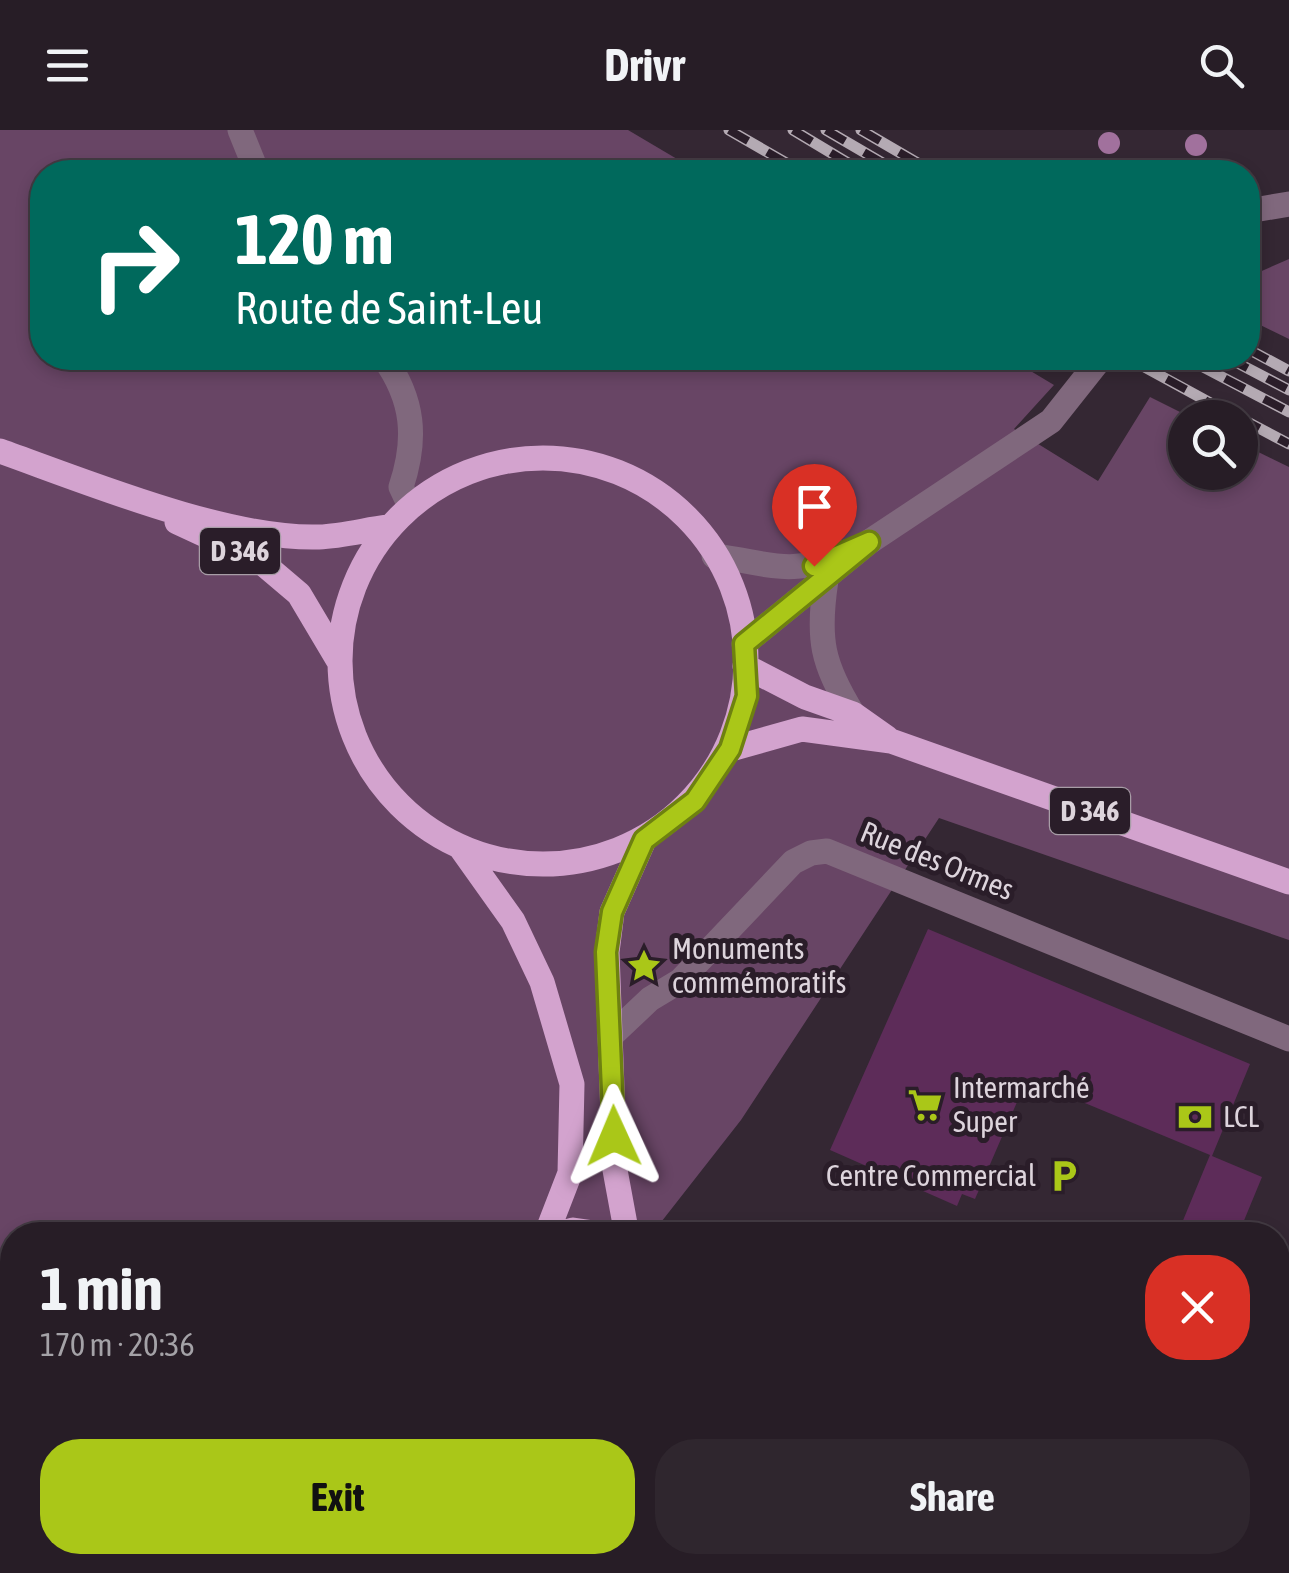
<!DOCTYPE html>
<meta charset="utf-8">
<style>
:root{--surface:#271d26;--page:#2f262e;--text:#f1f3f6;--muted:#a4a2a7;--line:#433b43;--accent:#aac718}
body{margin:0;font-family:"Asap Condensed",sans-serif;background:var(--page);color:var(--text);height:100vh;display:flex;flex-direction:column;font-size:38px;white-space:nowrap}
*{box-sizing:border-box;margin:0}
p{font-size:32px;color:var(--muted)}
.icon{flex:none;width:55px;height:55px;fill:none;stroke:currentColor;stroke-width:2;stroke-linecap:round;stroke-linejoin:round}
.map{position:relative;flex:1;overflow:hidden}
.details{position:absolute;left:0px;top:1092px;width:1290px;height:352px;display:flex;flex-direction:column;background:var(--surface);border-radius:40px 40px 0 0;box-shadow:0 5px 15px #0003,0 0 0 2px var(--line)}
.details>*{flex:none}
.hud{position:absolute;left:30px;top:30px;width:1230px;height:210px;border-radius:40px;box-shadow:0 5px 15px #0003,0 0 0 2px var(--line);background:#00695c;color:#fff;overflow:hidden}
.tools{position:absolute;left:1168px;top:270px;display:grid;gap:20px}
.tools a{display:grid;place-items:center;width:90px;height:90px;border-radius:50%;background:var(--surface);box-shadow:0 5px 15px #0003,0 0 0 2px var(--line);font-size:50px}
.pin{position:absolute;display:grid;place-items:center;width:85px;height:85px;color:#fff;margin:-102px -42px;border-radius:50% 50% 50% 0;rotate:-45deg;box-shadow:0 0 10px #0007}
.pin .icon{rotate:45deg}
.me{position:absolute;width:110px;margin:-55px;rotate:359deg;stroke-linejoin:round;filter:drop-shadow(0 0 8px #0008)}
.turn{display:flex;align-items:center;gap:35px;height:210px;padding:0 40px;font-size:45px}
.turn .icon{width:130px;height:130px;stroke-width:2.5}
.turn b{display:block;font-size:70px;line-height:85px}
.round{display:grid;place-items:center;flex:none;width:105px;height:105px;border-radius:40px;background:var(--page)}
.summary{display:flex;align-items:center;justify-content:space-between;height:170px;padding:0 40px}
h1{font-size:60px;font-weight:700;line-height:75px}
.button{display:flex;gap:20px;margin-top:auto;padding:20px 40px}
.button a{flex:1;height:115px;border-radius:40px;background:var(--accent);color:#111;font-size:40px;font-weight:700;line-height:115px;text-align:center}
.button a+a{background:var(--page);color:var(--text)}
header{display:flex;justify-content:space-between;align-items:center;height:130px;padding:0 40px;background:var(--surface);font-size:45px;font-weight:700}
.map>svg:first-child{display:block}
.green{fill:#684565}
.building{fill:#5d2c59}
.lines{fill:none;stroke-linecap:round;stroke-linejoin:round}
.minor{stroke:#80687d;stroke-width:25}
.major{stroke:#d3a3ce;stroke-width:25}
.rail-casing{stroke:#b4aab3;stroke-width:11}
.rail{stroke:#2a1d29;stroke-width:8;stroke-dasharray:22;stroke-linecap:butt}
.tree{fill:#a1719d}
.route-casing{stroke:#6e8110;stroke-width:25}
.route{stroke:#aac718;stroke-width:18}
.labels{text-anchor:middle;stroke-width:10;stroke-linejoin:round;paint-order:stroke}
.shield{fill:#2a1d29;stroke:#a79da6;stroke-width:2.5}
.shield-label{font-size:28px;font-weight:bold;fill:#ddd4dc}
.street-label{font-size:30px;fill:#ddd4dc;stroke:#2a1d29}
.poi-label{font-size:30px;fill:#ddd4dc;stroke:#2a1d29;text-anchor:start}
</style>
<header><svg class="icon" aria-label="menu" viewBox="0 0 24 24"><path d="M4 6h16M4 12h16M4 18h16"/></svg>Drivr<svg class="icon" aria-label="search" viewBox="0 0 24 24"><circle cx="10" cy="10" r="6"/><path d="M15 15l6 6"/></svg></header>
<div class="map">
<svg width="1289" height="1443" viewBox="0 0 1289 1443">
<rect width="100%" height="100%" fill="#342733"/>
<path class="green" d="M0,0h628l71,42h-657v186h967l45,27 -40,44 84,52 52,-84 40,20 -5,1v54h55v-29l49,24v473l-350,-122 -198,302 -90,115h-639v327l523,1 -2,10h-533z
M1289,129v80l-41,-20v-42z"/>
<path class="building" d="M928,799l322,135 -38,92 50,21 -24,58h-61l33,-80 -183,-76 -52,120 -13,-5 -5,12 -127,-56z
M1278,1151l11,5v38l-11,-5z
M1289,1300v77l-11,-5v-44z"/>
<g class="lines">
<path class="minor" d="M240,0l17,42
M1248,81l41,-7
M384,228c30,42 33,81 17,129l8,17
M714,426c58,7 74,22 132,-4
M826,450c-9,59 -4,84 27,134
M744,514l125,-102 182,-121 50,-63
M613,904l37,-35 30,-18 113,-119 18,-9 16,-2 462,188
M894,1432l8,11
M1260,1432l29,10
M1032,1442l68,-10
M924,1443l4,-11"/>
<path class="major" d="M0,321c87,31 228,89 319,86 23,-1 46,-7 69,-10
M340 531a203 203 0 1 1 406 0a203 203 0 1 1-406 0Z
M177,392l82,38 40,34 41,69
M745,536l60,31 48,17 34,24
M731,619l71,-20 89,12 398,141
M461,718l52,73 29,61 30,102 -2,89 -24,62
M555,1105l18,-5 35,5
M627,1105l-12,-65 -8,-218 5,-40 32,-72
M448,1443l3,-11"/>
<g class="rail-casing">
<path id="rail" d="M729,0l73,42
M793,0l70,42
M826,0l72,42
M861,0l72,42
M1248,219l41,22
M1128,228l110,60
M1186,228l103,54
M1228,228l61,32
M1240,288l49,26"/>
</g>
<use href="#rail" class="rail"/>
</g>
<g class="tree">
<circle cx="1109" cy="13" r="11"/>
<circle cx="1196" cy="15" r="11"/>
</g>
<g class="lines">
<g class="route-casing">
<path id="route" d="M614,1006l-8,-184 6,-40 32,-72 51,-39 35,-52 17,-53 -3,-52 125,-102 -55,24"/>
</g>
<use href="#route" class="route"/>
</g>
<defs>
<g id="sight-bare" transform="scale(2.7)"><path d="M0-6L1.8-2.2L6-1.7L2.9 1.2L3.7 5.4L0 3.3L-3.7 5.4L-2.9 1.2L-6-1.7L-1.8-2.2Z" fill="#aac718" stroke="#2a1d29" stroke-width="2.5" paint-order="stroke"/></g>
<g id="supermarket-bare" transform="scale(2.7)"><path d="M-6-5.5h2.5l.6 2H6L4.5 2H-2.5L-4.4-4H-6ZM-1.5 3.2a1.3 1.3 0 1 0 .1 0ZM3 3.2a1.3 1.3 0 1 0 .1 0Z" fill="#aac718" stroke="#2a1d29" stroke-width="2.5" paint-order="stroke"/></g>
<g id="bank-bare" transform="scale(2.7)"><path d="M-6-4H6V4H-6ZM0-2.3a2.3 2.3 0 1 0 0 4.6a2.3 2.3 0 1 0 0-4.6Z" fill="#aac718" stroke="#2a1d29" stroke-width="2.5" paint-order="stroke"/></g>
<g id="parking-bare" transform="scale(2.7)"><path d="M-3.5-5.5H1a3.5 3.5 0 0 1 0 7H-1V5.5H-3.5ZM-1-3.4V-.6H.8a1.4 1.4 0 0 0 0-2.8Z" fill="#aac718" stroke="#2a1d29" stroke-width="2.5" paint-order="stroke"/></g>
</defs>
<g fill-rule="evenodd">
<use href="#sight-bare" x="644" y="836"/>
<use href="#supermarket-bare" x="925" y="975"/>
<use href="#bank-bare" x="1195" y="987"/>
<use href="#parking-bare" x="1064" y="1046"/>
</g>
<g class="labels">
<g class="shield">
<rect x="200" y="398" width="80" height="46" rx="8"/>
<rect x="1050" y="658" width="80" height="46" rx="8"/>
</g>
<g class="shield-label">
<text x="240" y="431">D 346</text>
<text x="1090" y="691">D 346</text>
</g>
<g class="street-label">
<text transform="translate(937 731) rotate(22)" y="10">Rue des Ormes</text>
</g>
<g class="poi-label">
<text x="672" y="829">Monuments<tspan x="672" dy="34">commémoratifs</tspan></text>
<text x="953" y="968">Intermarché<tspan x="953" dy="34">Super</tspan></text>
<text x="1223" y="997">LCL</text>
<text x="1036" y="1056" text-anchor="end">Centre Commercial</text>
</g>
</g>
</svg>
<div class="tools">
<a><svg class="icon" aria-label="search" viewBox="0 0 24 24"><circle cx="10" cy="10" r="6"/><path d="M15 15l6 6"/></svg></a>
</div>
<div class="pin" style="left:814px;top:436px;background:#d93025"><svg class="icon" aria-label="arrive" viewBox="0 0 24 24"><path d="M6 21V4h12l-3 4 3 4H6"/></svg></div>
<svg class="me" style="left:614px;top:1006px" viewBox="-20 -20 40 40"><path d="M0-17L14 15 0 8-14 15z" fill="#aac718" stroke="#fff" stroke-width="4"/></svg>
<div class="hud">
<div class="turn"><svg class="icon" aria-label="right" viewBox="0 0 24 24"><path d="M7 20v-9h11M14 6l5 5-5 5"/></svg><div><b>120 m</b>Route de Saint-Leu</div></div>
</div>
<section class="details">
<div class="summary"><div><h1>1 min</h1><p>170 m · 20:36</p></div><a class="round" style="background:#d93025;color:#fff"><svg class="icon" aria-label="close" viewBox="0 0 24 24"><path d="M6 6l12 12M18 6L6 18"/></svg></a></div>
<div class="button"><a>Exit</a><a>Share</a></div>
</section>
</div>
